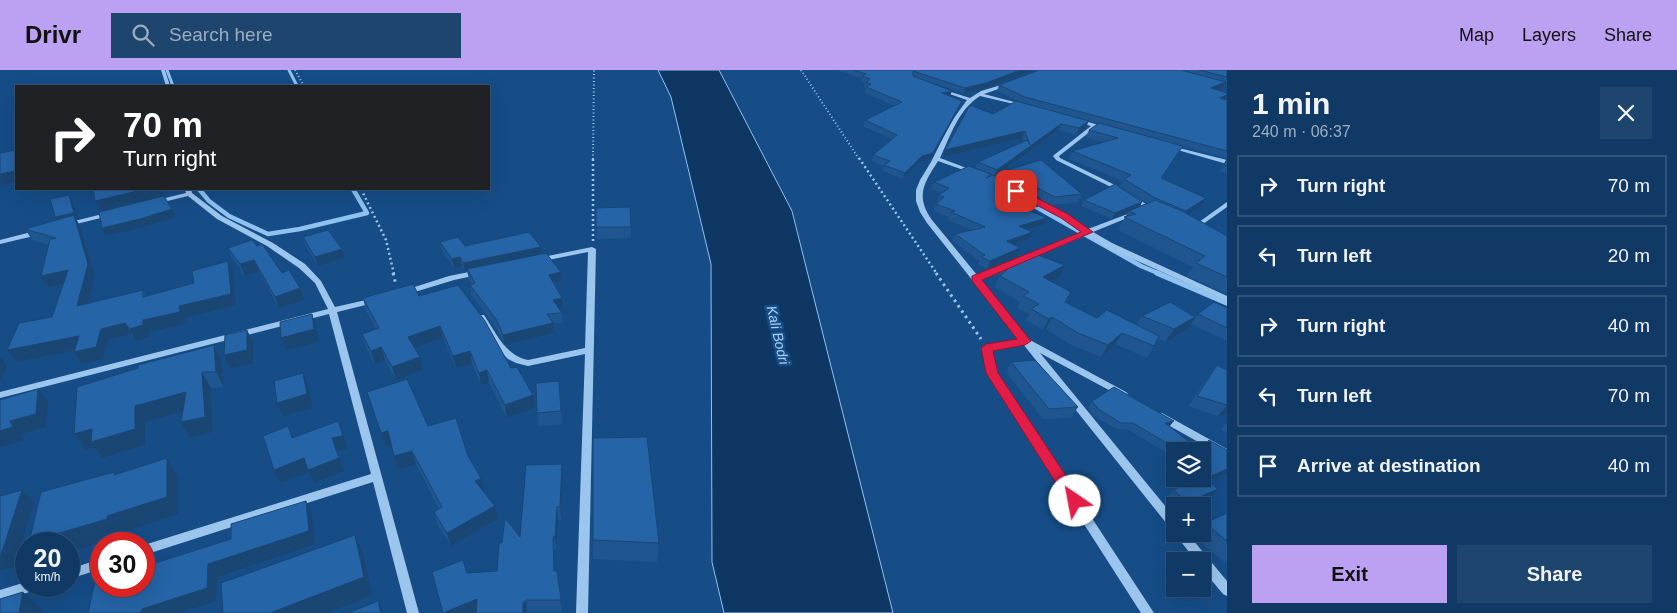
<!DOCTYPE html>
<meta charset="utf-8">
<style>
:root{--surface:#103a65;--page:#1e456e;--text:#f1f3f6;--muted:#9cadbf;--line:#305479;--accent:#bca0f2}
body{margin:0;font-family:Helvetica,sans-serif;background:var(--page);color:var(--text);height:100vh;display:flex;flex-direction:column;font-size:19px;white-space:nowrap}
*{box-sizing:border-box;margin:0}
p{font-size:16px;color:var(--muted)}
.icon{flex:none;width:28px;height:28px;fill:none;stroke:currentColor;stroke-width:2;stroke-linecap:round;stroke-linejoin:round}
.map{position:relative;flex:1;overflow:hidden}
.side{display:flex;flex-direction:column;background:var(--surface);width:450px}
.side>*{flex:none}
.guide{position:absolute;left:15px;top:15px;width:475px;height:105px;border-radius:0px;box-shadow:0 5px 20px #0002,0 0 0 1px var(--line);background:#202124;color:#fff;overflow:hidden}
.tools{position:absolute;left:1166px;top:372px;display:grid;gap:10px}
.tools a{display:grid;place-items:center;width:45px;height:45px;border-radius:0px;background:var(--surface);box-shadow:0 5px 20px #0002,0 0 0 1px var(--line);font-size:25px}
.speed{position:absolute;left:15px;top:462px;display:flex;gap:10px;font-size:25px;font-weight:700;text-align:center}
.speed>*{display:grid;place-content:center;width:65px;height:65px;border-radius:50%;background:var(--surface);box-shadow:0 5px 20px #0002,0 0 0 1px var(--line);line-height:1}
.speed small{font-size:12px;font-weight:400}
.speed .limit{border:8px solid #d22;background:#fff;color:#111}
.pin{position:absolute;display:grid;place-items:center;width:42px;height:42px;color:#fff;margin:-21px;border-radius:10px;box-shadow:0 2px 8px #0006}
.me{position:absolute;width:55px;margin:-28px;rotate:327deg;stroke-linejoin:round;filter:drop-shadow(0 0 4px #0008)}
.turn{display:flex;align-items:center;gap:18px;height:105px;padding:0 25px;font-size:22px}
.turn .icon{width:65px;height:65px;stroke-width:2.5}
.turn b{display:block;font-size:35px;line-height:42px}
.round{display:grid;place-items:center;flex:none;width:52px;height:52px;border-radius:0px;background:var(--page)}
.headline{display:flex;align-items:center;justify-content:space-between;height:85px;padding:0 25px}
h1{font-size:30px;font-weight:800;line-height:38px}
.button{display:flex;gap:10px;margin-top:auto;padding:10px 25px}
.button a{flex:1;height:58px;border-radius:0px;background:var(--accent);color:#111;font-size:20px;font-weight:800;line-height:58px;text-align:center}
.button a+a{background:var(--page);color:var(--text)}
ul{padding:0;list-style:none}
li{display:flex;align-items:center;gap:15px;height:62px;margin:0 10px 8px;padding:0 15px;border:2px solid var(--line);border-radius:0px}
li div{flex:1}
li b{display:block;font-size:19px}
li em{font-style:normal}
header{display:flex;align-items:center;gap:30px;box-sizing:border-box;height:70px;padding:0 25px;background:var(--accent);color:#111}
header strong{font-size:24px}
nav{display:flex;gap:28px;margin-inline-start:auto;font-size:18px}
.search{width:350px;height:45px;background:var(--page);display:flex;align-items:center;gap:12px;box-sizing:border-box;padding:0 18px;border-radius:0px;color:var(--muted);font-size:19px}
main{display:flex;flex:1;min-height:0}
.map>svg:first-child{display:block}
.water{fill:#0e3764;stroke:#8fc1f1}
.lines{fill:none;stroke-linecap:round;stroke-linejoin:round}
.stream-far2{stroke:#8fc1f1;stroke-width:3}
.stream-far1{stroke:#8fc1f1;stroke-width:4.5}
.stream{stroke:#8fc1f1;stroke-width:5.5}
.path-far2{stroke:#9cc5ee;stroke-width:2;stroke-dasharray:1 2.5;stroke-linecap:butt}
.path-far1{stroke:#9cc5ee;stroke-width:2.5;stroke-dasharray:2 3;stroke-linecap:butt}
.path{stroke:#9cc5ee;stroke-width:3;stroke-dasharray:2.5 4;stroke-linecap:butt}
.minor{fill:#9cc5ee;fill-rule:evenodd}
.wall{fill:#20568f}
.shaded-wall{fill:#1a4674}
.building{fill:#2564a6;stroke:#1a4674}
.route{fill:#e11d48;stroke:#92132f}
.labels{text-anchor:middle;stroke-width:5;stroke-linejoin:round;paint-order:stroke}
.water-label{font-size:14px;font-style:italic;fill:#a8cff5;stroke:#164d87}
</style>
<header>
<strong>Drivr</strong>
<div class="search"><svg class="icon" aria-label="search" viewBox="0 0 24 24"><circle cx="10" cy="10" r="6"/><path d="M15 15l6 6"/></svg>Search here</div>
<nav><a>Map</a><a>Layers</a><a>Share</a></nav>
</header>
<main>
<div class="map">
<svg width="1227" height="543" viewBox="0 0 1227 543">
<rect width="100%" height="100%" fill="#164d87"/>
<path class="water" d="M658,0h61l73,141 101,402h-169l-12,-51 -1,-298 -40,-167z"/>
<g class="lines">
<path class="stream-far2" d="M167,0l6,16
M289,0l8,16"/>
<path class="stream-far1" d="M199,119l10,12 20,15 39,18 32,-5 67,-16 -14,-24
M1031,134l110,62 19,8"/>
<path class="stream" d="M1157,203l70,30"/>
<path class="path-far2" d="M295,0l9,16
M801,0l58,89
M593,89l1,-89"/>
<path class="path-far1" d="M859,88l78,116
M361,119l25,51 8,34
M593,171v-83"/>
<path class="path" d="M393,203l3,12
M936,203l45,66"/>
<path class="minor" d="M161,0h4l5,16h-4z
M1008,13l2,1v1l-26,9 42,11v2l-46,-11c-22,14 -29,39 -40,62l37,14 -5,1 -34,-12c-14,22 -23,35 -6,59l45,55 32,-14h6l1,2 -1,2 -35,15 50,60 96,52 2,2 -2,2h-6l-80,-43 135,165v13l-4,-2 -148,-185 -31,6 5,23 157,240h-13l-154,-240 -4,-25 1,-2 35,-7 -92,-116 -7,-11 -4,-11v-11l4,-10 11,-18 20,-40 16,-22 -29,-10v-2l32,10 11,-7z
M1078,49l31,9 -3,2 -10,-3 -37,29 1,2 57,28 37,23v2h-4l-37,-23 -57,-28 -3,-4 1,-1 37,-29 -15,-4 -1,-1z
M1167,75l60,15v4l-60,-17z
M185,119h6l1,4 30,23 51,27 32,21 16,17 14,26 40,-9 4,2 -1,2 -41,10 82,301h-12l-34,-131 -229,73v-10l227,-71 -42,-160 -329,84v-6l328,-83 -13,-26 -16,-15 -32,-22 -50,-27 -29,-23 -33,8 -3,-2 1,-1 33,-8z
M1029,125l59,34 45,-17h4v2l-44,18 19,11 115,53v5l-121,-54 -19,-12 -60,25h-6l-1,-2 1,-2 61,-24 -55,-34 -1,-1z
M1227,132v5l-31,22h-4v-2z
M111,142l2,1v2l-45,11 -3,-2 1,-1z
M39,160h3v4l-42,10v-4z
M592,177l4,2 -8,364h-12l9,-259 -57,12 -12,-3 -8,-4 -11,-11 -20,-31 1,-2h6c12,18 21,40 44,45l57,-12 3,-96 -50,10 -4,-2 4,-2z
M479,200h3l1,2 -1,2 -28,6 -49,15 -4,-2 1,-2 47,-15z
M1162,343l65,36v9l-68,-38 -2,-3 2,-3z
M1175,464h13l39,47v15l-4,-2 -21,-25v-8h-6z
M101,489v10l-32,10v-10z
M26,512v4h11l-2,4 -35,12v-12z"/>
</g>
<path class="wall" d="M839,0h195l-50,19 -20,4 -50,-16 36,19 10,11 -29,52 -11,3 -17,17 -20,-8 1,-5 -12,-5 1,-6 19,-16 -29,-13 2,-6 30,-14 -30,-13 1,-5 -2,-1 1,-4 -4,-2 1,-3 -23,-7z
M1039,0h188v13h-1l-3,5 -5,2 9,3v65l-45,-12 -20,32 44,20 -4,7 -14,9 39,22v58l-40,-18 6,-9 -75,-37 10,-18 -16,7 -31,-13 3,-6 56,6 7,-3 -27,-17 3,-5 -54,-22 3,-8 32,-9 -18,-5 3,-7 50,4 -116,-31 -26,-12 2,-6z
M993,44l93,13 -10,8 -18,-5 -63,46 6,3 3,-8 78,23 -4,8 -27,3 -10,-5 -3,7 -15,1 24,10 -3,7 -16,5 5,2 -4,7 -15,6 6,3 -3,8 -30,13 -9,-5 2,-3 -28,-20 3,-7 17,-4 -24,-10 1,-3 -15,-6 2,-7 2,-1 -1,-1 2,-7 3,-2 -11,-4 3,-7 41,-13 3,-7 46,-21 -2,-3 -79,19 2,-7z
M1227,89v14l-7,-1 3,-7z
M69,125l3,5 6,18 -2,1 4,7 15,49 -7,28 55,-13 3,6 48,-13 34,-22 5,11 3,33 -51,13v6l-36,8v5l-13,4 -4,-7 -24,6 -5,19 -21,5 -8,-12v-2l-58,12 36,-45 11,-33 -15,4 -7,-12 8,-31 -17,-5 -7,-11 32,-9z
M596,138l35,19v11l-34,1z
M303,167l39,12 3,9 -27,8 -12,-19z
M440,172l25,4 77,8 19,27 -7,2 8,15 1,10 -4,1 3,4 1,10h-10l1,10 -50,12 -7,-16 -26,-35 -1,-9 2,-1 -3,-5 -2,-8h-2l-3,-5 -8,2 -12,-17z
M257,176l25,27 18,15 4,12 -25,8 -20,-37 -14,5 -12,-17 -5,-11z
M1003,193l62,2 -5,11 -9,5 15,21 31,16 40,6 5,-8 44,14 -21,12 -7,-3 -4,7 -7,12 -32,-14 -14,13 -30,-12 -25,-16 -3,1 -17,-10 3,-6 -12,-6 3,-6 -25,-15 5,-12 -2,-1z
M419,226l92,72 24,40 -28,10 -18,-35 -8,2 -9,-21 -16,4 -13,-30 -28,11 5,8 3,13 -27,10 -11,-20 -10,4 -9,-17 -4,-13 14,-5 -10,-18 -3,-13z
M1227,238v33l-36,-17 7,-10z
M214,275l7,15 3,27 -13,1 2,44 -23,6 -7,-27 -38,11v23l-43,13 -8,-11 -8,3z
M1011,292l67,45 -7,11 -28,1 -37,-47z
M1217,295l10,5v44l-9,2 -30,-10z
M559,311l3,43 -24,2 -1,-13z
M367,322l61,34 40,30 15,35 15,28 -47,27 -13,-21 -4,-13 5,-3 -23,-45 -18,6 -7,-26 -5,2z
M1092,331l78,26 30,23h27v24l-18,7 9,8 -6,7 -25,10h-7l-12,-10 5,-6 19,-8 -4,-3h14v-28h-27v7l-46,-28 -12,-1 -23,-13 -6,-8z
M1227,352v11l-6,-3z
M1175,389v10l-5,-4z
M563,407l-2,43h-3l-2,30h-2l1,21h2l5,41h-35v1h-84l24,-40 30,-2 5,-28 18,-6z
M1227,443v51l-34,-28 2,-2h7v-9l3,-2z
M593,470l66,3 -2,19 -64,-3z"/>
<path class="shaded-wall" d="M1021,0h13l-50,19 -20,4 1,-5z
M1226,12l-3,6 -15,5 3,-5z
M952,21l-2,5 -8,-3z
M1227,25l-1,5 -6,-2z
M962,31l-2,6 -29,52 -11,3 -17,17 2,-6z
M1089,51l-3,6 -10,8 3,-7z
M1061,54l-3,6 -63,46 2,-6z
M1025,61l-3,7 -79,19 2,-7z
M16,101v11l-16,3v-11z
M146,119h19l-2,8 -62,15 -6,-11z
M69,125l3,5 6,18 -2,1 4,7 15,49 -10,42 -8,-11 -18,-83 -4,-6z
M1206,128l-4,7 -20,13 4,-7z
M1142,132l-3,6 -10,3 -1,1 -16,7 3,-6z
M172,139l3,8 -31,10 -38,9 -4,-8z
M1047,148l-3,7 -28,8 3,-7z
M1033,162l-4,7 -25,9 3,-7z
M541,177l1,9 -75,13v2h-2l-2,-8z
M1020,178l-3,8 -30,13 3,-8z
M342,179l3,9 -27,8 -3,-9z
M460,187l2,9 -8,2 -2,-9z
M254,190l5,11 -14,5 -5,-12z
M228,191l5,11 3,33 -51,13v6l-36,8v5l-13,4 -6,-12 13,-9 36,-14z
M1065,195l-5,11 -22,12 5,-11z
M68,200l6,11 -26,7 -7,-12z
M561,202v9l-11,3 -1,-9z
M300,218l4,12 -25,8 -4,-11z
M562,228l1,10 -10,2v-10z
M312,244l4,13 3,15 -33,8 -5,-12z
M1052,247l-6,12 -3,1 6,-11z
M1195,247l-9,13 -21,12 9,-13z
M125,253l7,11 -24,6 -5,19 -21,5 -8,-12 27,-23z
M553,253l1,10 -50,12 -1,-10z
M440,256l3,12 -32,12 -3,-13z
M247,260l6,12v21l-23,5 -6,-13z
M1122,263l-7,11 -14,13 7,-12z
M79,266l7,12 -70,14 -9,-12z
M214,275l7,15 3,27 -8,-15z
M381,277l4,13 -10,4 -4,-13z
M470,281l2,13 -16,4 -3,-12z
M0,287l7,9 -7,16z
M420,287l3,13 -27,10 -4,-13z
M487,300l2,13 -8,2 -2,-12z
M202,302l9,16 2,44 -23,6 -9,-16z
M303,303l5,13 4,22 -29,8 -6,-13z
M38,319l10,13 -2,25 -25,7 3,6 -24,8v-17l10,-10z
M186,322l9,16 -50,14v23l-43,13 -8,-11 -8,3 -12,-16 61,-28z
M533,325l2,13 -28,10 -2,-13z
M1227,335v9l-9,2z
M1174,351l-5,6 -4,-4z
M388,361l4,13 -6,2 -5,-13z
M343,366l5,13 -11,2 7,20 -30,12 -5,-11 -28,11 -7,-13 58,-32z
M412,381l4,13 -18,6 -4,-14z
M167,388l11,18v38l-57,19 -1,3 -51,16v-8h-39l-1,-2 78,-26z
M562,394l1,13 -2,43 -1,-13z
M1227,399v5l-28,11 6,-6z
M481,408l3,13 -6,3 -3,-13z
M1218,419l-6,7 -25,10h-3l4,-4z
M22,420l12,13 -20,64 -14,4v-16z
M306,431l6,13 3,30 -98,33 -1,24 -38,12h-40l4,-4 66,-45z
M495,436l3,13 -47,27 -4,-13z
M557,437l1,13 -2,30 -1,-13z
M355,465l8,18 9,42 -45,18h-57z
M553,467l1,13 1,33 -1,-12z
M23,522l19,18v3h-23z
M477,529l3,12 -4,2h-33z
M526,530l1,12 -4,1v-10z
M378,531l5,12h-2z"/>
<path class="building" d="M853,0h168l-35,13 -21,5 -52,-17v5l39,15 -10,2 20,8 -29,52 -11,3 -17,17 -21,-8 6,-4 -17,-6 24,-20 -32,-15 37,-18 -36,-15 5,-3 -5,-2 4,-3 -8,-3 4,-2z
M1039,0h142l45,12 -15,6 16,5v2l-7,3 7,2v51l-202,-54 -26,-12z
M1199,0h28v7z
M1016,31l73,20 -10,7 -18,-4 -64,46 -19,-8 49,-22 3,5 -5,-14 -80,19 25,-45 23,9z
M1099,53l84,23 -22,32 45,20 -20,13 -31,-13 -31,-19 7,-4 -59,-24 46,-13 -29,-8z
M16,80v21l-16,3v-21z
M1227,89v7l-3,-1z
M1041,90l41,34 -27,3 -51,-26z
M969,96l22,8 -5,4 7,-3 48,24 -31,4 37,15 -28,8 14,6 -26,9 13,7 -30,13 -9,-4 4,-2 -30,-21 30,-7 -34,-15 4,-1 -19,-7 8,-7 -5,-2 10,-7 -15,-6z
M1115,114l27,18 -27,11 -31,-13z
M93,119h53l-51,12z
M69,125l5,18 -19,4 -5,-18z
M164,126l8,13 -32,10 -38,9 -3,-16z
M1155,130l27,11 45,25v41l-31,-14 9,-7 -81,-39 12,-3 -7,-3z
M630,137l1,20h-35v-19z
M74,145l14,49 -11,42 66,-16v7l51,-14 -2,-12 36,-10 3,33 -52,12 1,6 -37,8v5l-13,4 -5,-6 -24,6 -5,18 -22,5 5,-16 -72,14 12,-27 33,-6 16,-47 -27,6 9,-37 6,-1 -31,-9z
M328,160l14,19 -27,8 -12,-20z
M529,162l12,15 -78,16 -3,-6 -8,2 -12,-17 18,-5 7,9z
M252,170l5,6 5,-2 20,29 7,-3 11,18 -25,9 -21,-37 -14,4 -12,-16z
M1030,182l35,13 -22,12 28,15 -6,10 32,16 10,-8 52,26 -5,10 -32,-13 -14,12 -30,-12 -26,-16 -3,2 -18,-10 8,-5 -16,-8 6,-4 -29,-16 10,-9 -7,-4z
M546,183l15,19 -12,3 13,23 -9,2 9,13 -15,1 6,9 -50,12 -7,-16 -26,-34 5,-2 -8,-14z
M413,214l6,12 39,-11 27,36 26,47 6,-1 16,28 -28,10 -18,-35 -8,3 -9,-22 -17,5 -13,-30 -32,11 12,20 -28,10 -11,-20 -10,4 -9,-17 17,-6 -16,-30z
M1170,232l25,15 -21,12 -32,-13z
M1214,232l13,6v20l-29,-14z
M312,244l2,15 -33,9 -1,-16z
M247,260v20l-23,5 1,-20z
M214,275l2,27h-14l3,45 -24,5 5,-30 -51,14v23l-44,13 1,-13 -18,5 3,-47 61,-19v-3z
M1035,290l43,47 -29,2 -38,-47z
M1217,295l10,5v35l-30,-9z
M303,303l4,21 -30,9 -3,-22z
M407,309l21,47 28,-8 12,38 13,22 -6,3 20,25 -48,27 -13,-21 8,-5 -30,-56 -18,5 -6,-25 -7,2 -14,-41z
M559,311l2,30 -24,2 -1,-30z
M1114,317l60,34 -9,2 35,27 9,-10 18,10v19l-22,10 13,10 -30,13 -15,-12 27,-11h2v-28h-22l-47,-28h-12l-23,-14 -6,-8z
M38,319l-2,25 -26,7 3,6 -13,4v-31z
M338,351l5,15 -11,2 7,20 -31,12 -4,-12 -30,12 -11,-34 25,-10 4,12z
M647,367l12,106 -66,-3v-102z
M167,388v39l-60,19v3l-78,23 12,-50 73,-20v3z
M562,394l-2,43h-3l-2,30h-2l1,34h3l4,29h-35l-3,3v10h-47l1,-14 -34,14 -11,-41 31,-12 4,13 30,-2 2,-28h3l3,-25 15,19 6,-72z
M22,420l-21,65h-1v-59z
M306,431l3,30 -101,33 -1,24 -65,21 -1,3 -3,1h-50l8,-36 5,-2v11h43v-23l5,-2v4l82,-26v-15z
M1227,443v28l-22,-18z
M355,465l9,42 -94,36h-47l-2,-30z
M23,522l-4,21h-19v-14z
M378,531l3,12h-33z"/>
<path class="route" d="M1014,119h5l49,25 25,18 -111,48 49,61 -6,4 -32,6 5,22 82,124 3,4 -3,4h-10l-84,-132 -5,-25 5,-4 31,-5 -45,-58v-5l109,-44 -20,-14 -47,-25z"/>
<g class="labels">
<g class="water-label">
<text transform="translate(778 265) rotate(77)" y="5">Kali Bodri</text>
</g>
</g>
</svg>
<div class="tools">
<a><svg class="icon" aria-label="layers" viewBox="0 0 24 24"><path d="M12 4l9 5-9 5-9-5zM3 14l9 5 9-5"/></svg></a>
<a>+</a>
<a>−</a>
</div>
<div class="speed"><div>20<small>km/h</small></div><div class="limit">30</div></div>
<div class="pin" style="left:1016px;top:121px;background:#d93025"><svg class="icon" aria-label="arrive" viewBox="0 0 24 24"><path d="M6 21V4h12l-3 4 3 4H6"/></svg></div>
<svg class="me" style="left:1075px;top:431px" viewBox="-20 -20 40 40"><circle r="19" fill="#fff"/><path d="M0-13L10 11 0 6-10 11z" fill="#e11d48"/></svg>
<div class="guide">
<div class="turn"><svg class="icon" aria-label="right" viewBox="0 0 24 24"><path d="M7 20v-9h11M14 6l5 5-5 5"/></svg><div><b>70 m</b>Turn right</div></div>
</div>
</div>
<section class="side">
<div class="headline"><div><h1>1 min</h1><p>240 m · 06:37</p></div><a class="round"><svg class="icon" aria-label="close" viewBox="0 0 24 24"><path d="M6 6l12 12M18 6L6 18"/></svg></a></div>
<ul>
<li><svg class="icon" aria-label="right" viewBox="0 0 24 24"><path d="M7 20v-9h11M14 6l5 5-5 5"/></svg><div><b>Turn right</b></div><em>70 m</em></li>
<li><svg class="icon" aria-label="left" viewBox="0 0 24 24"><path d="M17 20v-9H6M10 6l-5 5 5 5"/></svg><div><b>Turn left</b></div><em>20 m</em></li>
<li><svg class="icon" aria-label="right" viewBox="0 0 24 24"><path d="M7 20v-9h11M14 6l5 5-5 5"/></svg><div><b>Turn right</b></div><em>40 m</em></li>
<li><svg class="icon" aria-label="left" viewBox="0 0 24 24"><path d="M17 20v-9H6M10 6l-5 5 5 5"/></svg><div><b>Turn left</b></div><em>70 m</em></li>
<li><svg class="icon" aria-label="arrive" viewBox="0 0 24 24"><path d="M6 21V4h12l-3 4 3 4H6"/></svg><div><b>Arrive at destination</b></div><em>40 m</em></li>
</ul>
<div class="button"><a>Exit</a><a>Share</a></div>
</section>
</main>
